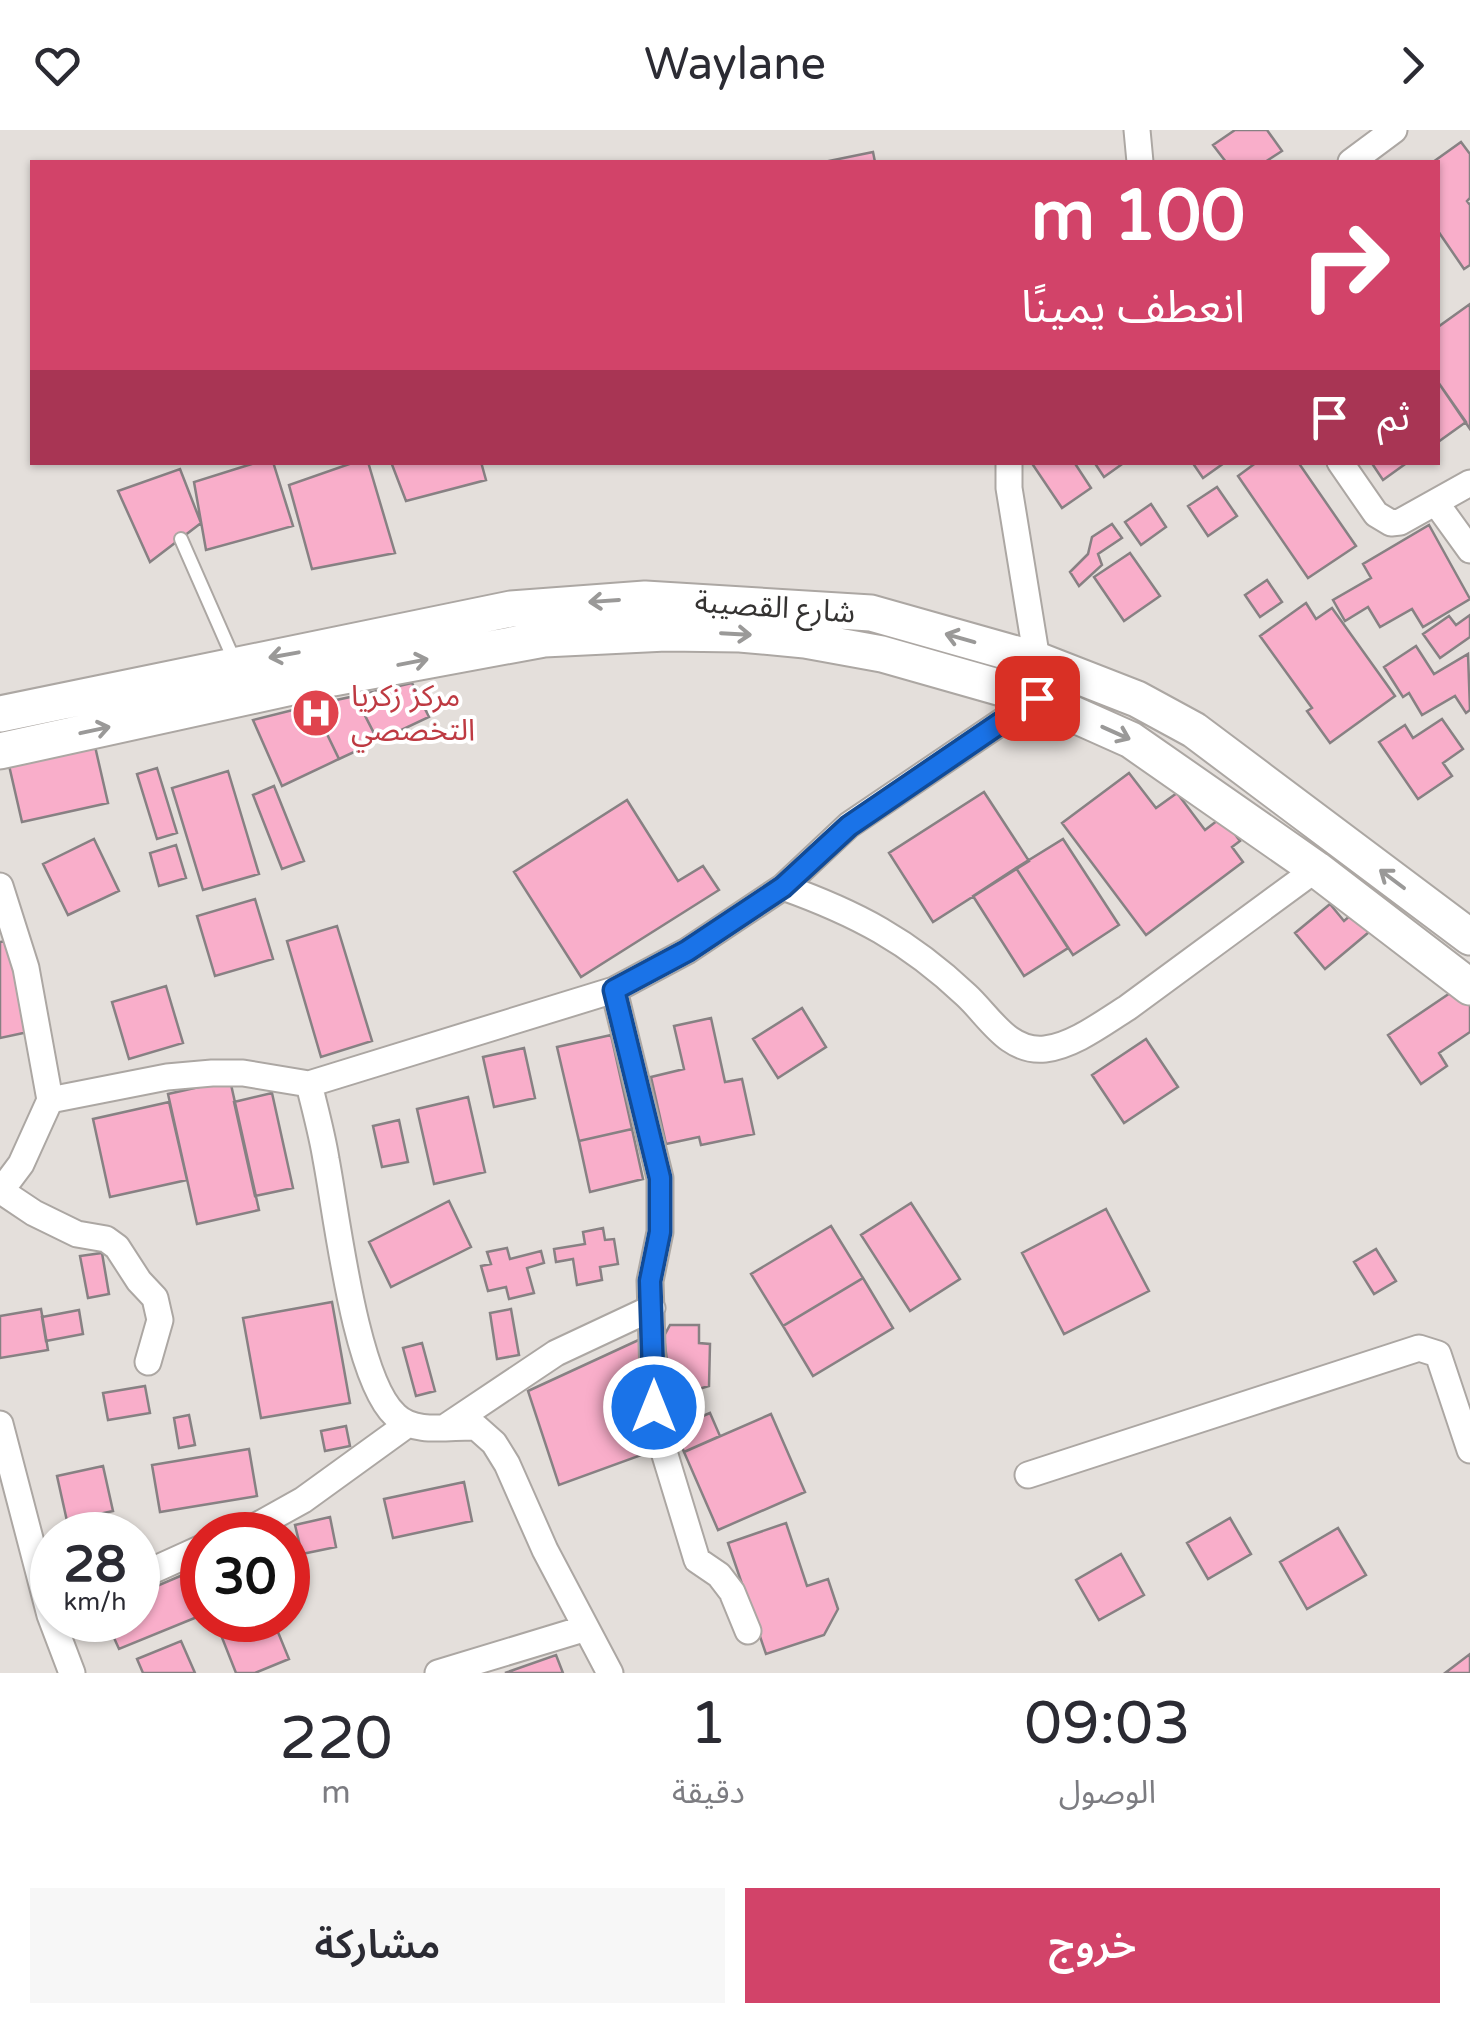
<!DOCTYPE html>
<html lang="ar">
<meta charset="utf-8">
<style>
:root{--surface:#fff;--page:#f7f7f7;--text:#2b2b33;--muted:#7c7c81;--accent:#d24369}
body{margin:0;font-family:"Varela Round","Noto Sans Arabic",sans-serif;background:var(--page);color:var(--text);direction:rtl;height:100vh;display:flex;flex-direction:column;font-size:38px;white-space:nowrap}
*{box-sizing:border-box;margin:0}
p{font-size:32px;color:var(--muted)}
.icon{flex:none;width:55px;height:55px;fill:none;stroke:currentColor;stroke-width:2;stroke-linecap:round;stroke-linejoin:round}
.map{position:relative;height:1543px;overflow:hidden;direction:ltr}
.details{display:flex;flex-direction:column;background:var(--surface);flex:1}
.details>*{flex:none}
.guide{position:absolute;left:30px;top:30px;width:1410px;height:305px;border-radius:0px;box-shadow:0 2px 8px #0004;direction:rtl;background:#d24369;color:#fff;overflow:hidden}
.speed{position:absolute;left:30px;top:1382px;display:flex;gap:20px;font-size:50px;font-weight:700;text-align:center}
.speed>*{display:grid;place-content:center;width:130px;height:130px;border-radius:50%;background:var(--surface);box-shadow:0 2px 8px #0004;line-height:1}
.speed small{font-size:25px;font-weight:400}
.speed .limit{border:15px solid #d22;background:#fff;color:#111}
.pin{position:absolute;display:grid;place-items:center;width:85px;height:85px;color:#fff;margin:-42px;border-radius:20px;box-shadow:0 5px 15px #0006}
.me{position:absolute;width:110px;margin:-55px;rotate:0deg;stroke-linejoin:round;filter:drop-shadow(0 0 8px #0008)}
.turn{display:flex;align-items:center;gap:35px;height:210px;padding:0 30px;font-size:45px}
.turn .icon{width:130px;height:130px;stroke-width:2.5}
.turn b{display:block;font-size:70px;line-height:85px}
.then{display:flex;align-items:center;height:95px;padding:0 30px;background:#0003;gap:20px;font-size:38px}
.eta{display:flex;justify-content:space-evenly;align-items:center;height:170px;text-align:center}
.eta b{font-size:60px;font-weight:600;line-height:70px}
.cta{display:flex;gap:20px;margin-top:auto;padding:20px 30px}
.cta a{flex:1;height:115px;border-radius:0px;background:var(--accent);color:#fff;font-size:40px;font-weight:600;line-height:115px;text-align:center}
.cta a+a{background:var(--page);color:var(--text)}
header{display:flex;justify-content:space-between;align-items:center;height:130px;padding:0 30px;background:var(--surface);font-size:45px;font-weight:600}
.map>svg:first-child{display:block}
.building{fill:#f9aeca;stroke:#878183;stroke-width:2.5}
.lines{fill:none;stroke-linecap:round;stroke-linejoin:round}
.lane-casing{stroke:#aca7a3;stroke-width:16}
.street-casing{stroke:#aca7a3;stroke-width:29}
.secondary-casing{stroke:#aca7a3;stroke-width:39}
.lane{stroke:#fff;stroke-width:12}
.street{stroke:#fff;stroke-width:25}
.secondary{stroke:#fff;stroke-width:35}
.oneway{stroke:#9a9998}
.route-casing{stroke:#114b97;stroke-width:25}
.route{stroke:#1a73e8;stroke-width:18}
.labels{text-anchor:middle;stroke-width:8;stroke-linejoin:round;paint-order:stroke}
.street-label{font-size:30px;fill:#353332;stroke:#fff}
.health-label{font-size:30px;fill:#be3a42;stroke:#fff;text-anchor:start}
</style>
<header><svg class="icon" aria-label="forward" viewBox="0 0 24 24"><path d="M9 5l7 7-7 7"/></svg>Waylane<svg class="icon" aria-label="heart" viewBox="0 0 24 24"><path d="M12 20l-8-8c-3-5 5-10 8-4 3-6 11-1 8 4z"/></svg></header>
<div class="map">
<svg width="1470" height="1543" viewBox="0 0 1470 1543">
<rect width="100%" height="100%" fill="#e4dfdb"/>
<path class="building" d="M1235,0h32l15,21 -17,11h-39l-13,-17z
M1461,12l9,12v44l-3,3 3,4v60l-6,4 -26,-38v-69h-5z
M873,22l2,10h-51z
M1470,174v125l-32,-47v-55z
M1438,252l28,40 -28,20z
M258,332h15l20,64 -87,24 -12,-68z
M355,332h13l27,91 -83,16 -23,-84z
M391,332h90l5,18 -80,21z
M1031,332h43l17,26 -29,20z
M1094,332h31l-21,15z
M1192,332h32v1l-21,15z
M1257,332h41l58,84 -48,32 -70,-102z
M1371,332h37l-25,18z
M180,339l21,54 -51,39 -32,-71z
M1217,357l20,29 -29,20 -20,-30z
M1151,374l15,23 -25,18 -16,-23z
M1112,394l10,14 -24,16 4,11 -23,21 -9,-14 18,-18 4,-17z
M1429,395l41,74 -47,28 -11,-18 -32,18 -12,-20 -23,14 -12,-21 38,-22 -8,-14z
M1130,423l30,43 -36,25 -30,-44z
M1267,450l15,22 -22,15 -15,-22z
M1306,473l10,16 16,-11 63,88 -65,47 -23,-32 5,-3 -52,-72z
M1470,485v22l-30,21 -17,-24 26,-18 7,9z
M1416,516l18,28 34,-20 2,56 -4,3 -11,-17 -33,19 -13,-22 -6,4 -19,-30z
M412,553l17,34 -51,24 -23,-45z
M355,566l23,45 -39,18 -26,-54z
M313,575l26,54 -57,27 -29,-66z
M1442,589l21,30 -20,14 9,13 -34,23 -39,-57 26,-17 8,13z
M94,612l14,61 -86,19 -14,-61z
M157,638l20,65 -20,6 -20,-65z
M228,641l31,103 -56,16 -31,-102z
M1129,643l27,35 21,-15 28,37 17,-13 18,24 -8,6 11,15 -97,73 -84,-112z
M274,656l30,75 -22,8 -29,-74z
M984,662l45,69 -96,61 -44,-69z
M627,670l51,81 25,-15 16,24 -138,87 -67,-105z
M94,709l25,52 -51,24 -25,-51z
M1063,709l56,86 -46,30 -57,-87z
M176,715l10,33 -27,8 -9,-33z
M1016,738l52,80 -44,28 -51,-80z
M255,769l18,60 -58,17 -18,-60z
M1330,774l14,17 15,-13 16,19 -50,42 -30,-36z
M337,796l35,115 -51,16 -34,-116z
M8,811l20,91 -28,6v-96z
M166,856l17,57 -54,16 -17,-57z
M1459,857l11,17v28l-31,21 8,13 -26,18 -33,-49z
M802,878l24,39 -48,31 -25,-39z
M711,888l14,64 17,-3 12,55 -53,11 -2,-8 -33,7 -15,-67 33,-8 -10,-43z
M611,905l21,94 -53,12 -22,-94z
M1146,909l32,48 -54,36 -32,-48z
M524,918l11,50 -41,9 -11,-50z
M230,950l29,130 -62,14 -29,-130z
M272,963l21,95 -38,8 -21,-94z
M468,967l17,75 -51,12 -17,-75z
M169,972l18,78 -77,17 -17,-78z
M399,990l9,42 -26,5 -9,-41z
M632,999l11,50 -53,13 -11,-51z
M449,1071l22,46 -80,40 -22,-45z
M911,1073l49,76 -50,32 -49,-76z
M1106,1079l43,82 -85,43 -42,-81z
M831,1096l32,52 -80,48 -32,-52z
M603,1098l2,12 9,-1 4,25 -18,3 2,13 -25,5 -4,-26 -17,3 -2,-13 31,-5 -2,-12z
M507,1118l3,11 31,-8 3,12 -17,5 7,25 -25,6 -3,-12 -18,4 -7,-25 10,-2 -4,-12z
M1376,1119l20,32 -22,13 -20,-32z
M102,1123l7,41 -21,4 -8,-42z
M863,1148l30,50 -80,48 -30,-50z
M332,1172l18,101 -89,15 -18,-100z
M41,1179l7,41 -48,8v-42z
M511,1179l8,46 -22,4 -7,-46z
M79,1180l4,24 -37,7 -4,-24z
M670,1195h29v18l11,1 -1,42 -38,11 -7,-61z
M645,1207l2,116 -88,32 -31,-94z
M422,1213l13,48 -19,5 -13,-48z
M145,1256l5,27 -42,7 -5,-27z
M710,1283l10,23 -36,16 -10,-24z
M771,1284l34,78 -87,38 -34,-78z
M189,1285l6,30 -16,3 -5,-30z
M346,1296l4,20 -25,5 -4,-20z
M249,1319l8,47 -97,16 -8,-47z
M103,1336l10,45 -46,10 -10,-45z
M464,1352l8,39 -79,17 -9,-39z
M330,1387l6,30 -34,7 -7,-29z
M1230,1388l21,36 -43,25 -21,-36z
M786,1393l21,63 21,-7 10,30 -14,26 -58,19 -38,-111z
M1338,1398l28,47 -59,34 -27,-47z
M1121,1424l23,41 -45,25 -23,-40z
M202,1433v32l-11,-28z
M185,1444l17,41 -83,34 -13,-29h32v-26z
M242,1490h31l16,39 -34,14h-19l-17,-43z
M181,1511l14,32h-52l-6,-14z
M1470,1524v19h-25z
M556,1525l7,18h-58z"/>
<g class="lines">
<g class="lane-casing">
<path id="lane" d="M181,409l54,123"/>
</g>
<g class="street-casing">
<path id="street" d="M1137,0l3,32
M1351,32l43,-32
M1009,332v26l28,172
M1340,332l36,52 15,9 9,-1 70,-39
M1436,373l34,47
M0,756l26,82 24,132 -29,64 -21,28
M783,757c73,26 126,54 183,108 23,21 42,58 79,54 28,-3 58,-26 82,-41l189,-139
M614,860l46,188v54l-10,49 4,126 4,25 39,128 22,15 13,17 16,39
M309,954c6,25 13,50 17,75 11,57 29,219 69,256 20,20 55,11 81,12l18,16 13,21 38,86 65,123
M50,970l117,-23 45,-4h31l66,11 305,-94 73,-39 96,-64 66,-62 188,-127
M1,1061l33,22 43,21 29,5 11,8 22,34 16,17 5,22 -12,42
M0,1294l50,191 22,58
M447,1296l109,-73 96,-45
M1028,1345l391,-127 19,6 32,96
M240,1405l63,-35 105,-76
M138,1447l64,-29
M438,1543l145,-44"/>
</g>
<g class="secondary-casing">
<path id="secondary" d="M0,584l511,-105 134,-10 226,14 166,47 100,39 57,31 276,207
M0,621l333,-73 211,-39 122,-6 74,1 65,6 77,14 155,44 94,42 185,129 154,118"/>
</g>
<use href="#lane" class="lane"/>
<use href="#street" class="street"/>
<use href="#secondary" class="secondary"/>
</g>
<defs><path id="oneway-shaft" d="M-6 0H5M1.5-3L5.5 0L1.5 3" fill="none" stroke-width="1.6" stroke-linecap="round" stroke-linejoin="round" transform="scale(2.5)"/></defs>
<g class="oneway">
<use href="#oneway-shaft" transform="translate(604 471) rotate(176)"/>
<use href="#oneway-shaft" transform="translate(736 504) rotate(3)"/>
<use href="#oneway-shaft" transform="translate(960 508) rotate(-164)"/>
<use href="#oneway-shaft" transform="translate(284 525) rotate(170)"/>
<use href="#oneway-shaft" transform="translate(413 532) rotate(-11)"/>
<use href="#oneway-shaft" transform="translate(95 600) rotate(-12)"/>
<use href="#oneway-shaft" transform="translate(1116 603) rotate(24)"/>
<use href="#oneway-shaft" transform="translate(1392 749) rotate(-143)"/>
</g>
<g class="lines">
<g class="route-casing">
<path id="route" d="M654,1277l-4,-126 10,-49v-54l-46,-188 73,-39 96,-64 66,-61 188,-128"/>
</g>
<use href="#route" class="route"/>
</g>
<defs>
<g id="hospital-disc" transform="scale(2.5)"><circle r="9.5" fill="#e0444e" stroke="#fff"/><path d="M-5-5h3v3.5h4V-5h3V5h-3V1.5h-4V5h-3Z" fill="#fff"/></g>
</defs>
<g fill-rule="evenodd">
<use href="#hospital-disc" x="316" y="583"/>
</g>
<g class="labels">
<g class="street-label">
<text transform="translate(775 477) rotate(4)" y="10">شارع القصيبة</text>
</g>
<g class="health-label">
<text x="351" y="576">مركز زكريا<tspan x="351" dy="34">التخصصي</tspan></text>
</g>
</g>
</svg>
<div class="speed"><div>28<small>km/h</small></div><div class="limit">30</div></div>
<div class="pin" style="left:1037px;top:568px;background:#d93025"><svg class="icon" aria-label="arrive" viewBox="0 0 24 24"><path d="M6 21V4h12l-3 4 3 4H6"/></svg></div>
<svg class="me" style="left:654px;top:1277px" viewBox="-20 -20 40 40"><circle r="17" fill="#1a73e8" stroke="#fff" stroke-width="3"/><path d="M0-11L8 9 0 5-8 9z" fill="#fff"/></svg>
<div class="guide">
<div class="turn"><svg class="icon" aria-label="right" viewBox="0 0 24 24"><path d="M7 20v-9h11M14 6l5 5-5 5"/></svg><div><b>100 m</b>انعطف يمينًا</div></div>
<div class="then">ثم<svg class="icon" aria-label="arrive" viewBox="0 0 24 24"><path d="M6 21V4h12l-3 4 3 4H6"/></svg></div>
</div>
</div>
<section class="details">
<div class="eta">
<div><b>09:03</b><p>الوصول</p></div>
<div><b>1</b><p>دقيقة</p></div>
<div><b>220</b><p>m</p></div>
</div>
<div class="cta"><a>خروج</a><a>مشاركة</a></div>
</section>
